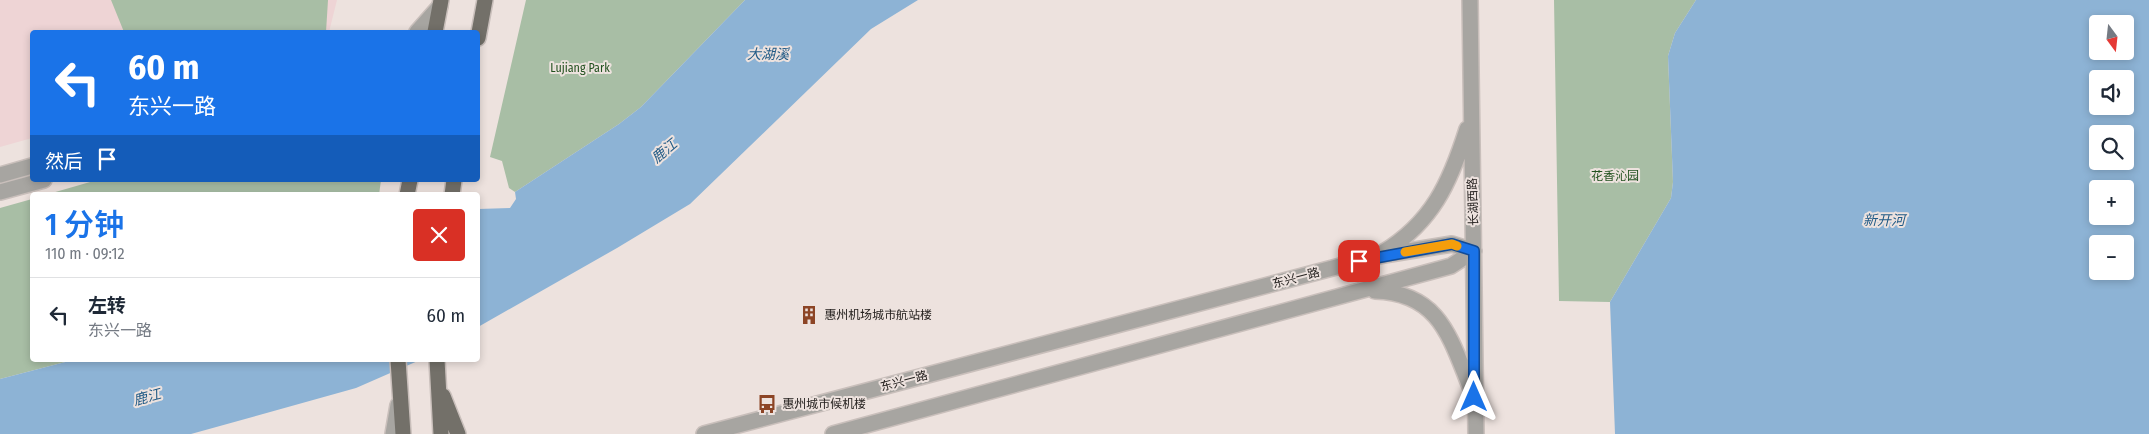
<!DOCTYPE html>
<html lang="zh">
<meta charset="utf-8">
<style>
:root{--surface:#fff;--page:#f2f2f3;--text:#1f2937;--muted:#747a83;--line:#e0e1e3;--accent:#1a73e8}
body{margin:0;font-family:"Fira Sans Condensed","Noto Sans SC",sans-serif;background:var(--page);color:var(--text);height:100vh;display:flex;flex-direction:column;font-size:19px;white-space:nowrap}
*{box-sizing:border-box;margin:0}
p{font-size:16px;color:var(--muted)}
.icon{flex:none;width:28px;height:28px;fill:none;stroke:currentColor;stroke-width:2;stroke-linecap:round;stroke-linejoin:round}
.map{position:relative;flex:1;overflow:hidden}
.details{position:absolute;left:30px;top:192px;width:450px;height:170px;display:flex;flex-direction:column;background:var(--surface);border-radius:5px;box-shadow:0 2px 8px #0003}
.details>*{flex:none}
.guide{position:absolute;left:30px;top:30px;width:450px;height:152px;border-radius:5px;box-shadow:0 2px 8px #0003;background:#1a73e8;color:#fff;overflow:hidden}
.needle{width:32px;rotate:165deg}
.fabs{position:absolute;left:2089px;top:15px;display:grid;gap:10px}
.fabs a{display:grid;place-items:center;width:45px;height:45px;border-radius:5px;background:var(--surface);box-shadow:0 2px 8px #0003;font-size:25px}
.pin{position:absolute;display:grid;place-items:center;width:42px;height:42px;color:#fff;margin:-21px;border-radius:10px;box-shadow:0 2px 8px #0006}
.me{position:absolute;width:55px;margin:-28px;rotate:0deg;stroke-linejoin:round;filter:drop-shadow(0 0 4px #0008)}
.turn{display:flex;align-items:center;gap:18px;height:105px;padding:0 15px;font-size:22px}
.turn .icon{width:65px;height:65px;stroke-width:2.5}
.turn b{display:block;font-size:35px;line-height:42px}
.then{display:flex;align-items:center;height:48px;padding:0 15px;background:#0003;gap:10px;font-size:19px}
.round{display:grid;place-items:center;flex:none;width:52px;height:52px;border-radius:5px;background:var(--page)}
.headline{display:flex;align-items:center;justify-content:space-between;height:85px;padding:0 15px}
h1{font-size:30px;font-weight:600;line-height:38px;color:var(--accent)}
ul{padding:0;list-style:none}
li{display:flex;align-items:center;gap:15px;height:75px;padding:0 15px;border-top:1px solid var(--line)}
li div{flex:1}
li b{display:block;font-size:19px}
li em{font-style:normal}
.map>svg:first-child{display:block}
.education{fill:#eed4d5}
.green{fill:#a8bea5}
.water{fill:#8db3d5;fill-rule:evenodd}
.lines{fill:none;stroke-linecap:round;stroke-linejoin:round}
.minor-casing{stroke:#c9bfbb;stroke-width:18}
.major-casing{stroke:#c9bfbb;stroke-width:18}
.minor{stroke:#a7a5a1;stroke-width:15}
.major{stroke:#737069;stroke-width:15}
.route-casing{stroke:#114b97;stroke-width:12}
.route{stroke:#1a73e8;stroke-width:9}
.slow{stroke:#f59e0b;stroke-width:9}
.labels{text-anchor:middle;stroke-width:4;stroke-linejoin:round;paint-order:stroke}
.park-label{font-size:12px;fill:#22511f;stroke:#ede2de}
.street-label{font-size:12px;fill:#24201e;stroke:#ede2de}
.poi-label{font-size:12px;fill:#24201e;stroke:#ede2de;text-anchor:start}
.water-label{font-size:14px;font-style:italic;fill:#1f5985;stroke:#ede2de}
</style>
<div class="map">
<svg width="2149" height="434" viewBox="0 0 2149 434">
<rect width="100%" height="100%" fill="#ede2de"/>
<path class="education" d="M0,0h337l-8,32h-297v106l-32,9z"/>
<path class="green" d="M111,0h217l-2,32h-202z
M526,0h219l-104,107 -22,17 -104,68 -6,-4 -7,-27 -12,-4z
M1554,0h142l-21,33 -7,23 5,126 -2,16 -61,104 -51,-1z
M97,180h284l-2,15h-334z
M32,199v161h41l-73,19v-171z"/>
<path class="water" d="M745,0h173l-47,29 -181,175 -73,44 -139,79v-118l32,-1 6,-9 -1,-7 104,-68 22,-17z
M1696,0h453v434h-534l-5,-132 61,-104 2,-16 -5,-126 7,-23zM2098,24h27v27h-27zM2098,79h27v27h-27zM2098,134h27v27h-27zM2098,189h27v27h-27zM2098,244h27v27h-27z
M73,360h347l-64,28 -165,46h-191v-55z"/>
<g class="lines">
<g class="minor-casing">
<path id="minor" d="M1470,0l6,434
M417,32l23,-26
M0,175l32,-9
M0,192l44,-12
M1382,253c50,-30 68,-70 85,-124
M1375,291c65,2 75,47 96,98
M393,434l5,-29
M704,434l674,-178 74,-12 22,7
M833,434l618,-168 23,-15"/>
</g>
<g class="major-casing">
<path id="major" d="M435,32l6,-32
M478,38l7,-38
M407,195l3,-15
M452,195l2,-15
M398,360l5,74
M437,360l4,74
M443,396l15,38"/>
</g>
<use href="#minor" class="minor"/>
<use href="#major" class="major"/>
</g>
<g class="lines">
<g class="route-casing">
<path id="route" d="M1359,261l93,-17 22,7v146"/>
</g>
<use href="#route" class="route"/>
<path class="slow" d="M1405,252l47,-8 5,2"/>
</g>
<defs>
<g id="building-bare" transform="scale(1.5)"><path d="M-4-6H4V6H1V3H-1V6H-4ZM-2.5-4.3h1.7v1.8h-1.7ZM.8-4.3h1.7v1.8H.8ZM-2.5-1h1.7V.8h-1.7ZM.8-1h1.7V.8H.8Z" fill="#8c4425" stroke="#ede2de" stroke-width="2.5" paint-order="stroke"/></g>
<g id="bus-bare" transform="scale(1.5)"><path d="M-5-6H5V4H4V6H2V4H-2V6H-4V4H-5ZM-3.5-4V0h7V-4ZM-3.5 1.2v1.5H-2V1.2ZM2 1.2v1.5H3.5V1.2Z" fill="#8c4425" stroke="#ede2de" stroke-width="2.5" paint-order="stroke"/></g>
</defs>
<g fill-rule="evenodd">
<use href="#building-bare" x="809" y="315"/>
<use href="#bus-bare" x="767" y="404"/>
</g>
<g class="labels">
<g class="park-label">
<text x="580" y="72">Lujiang Park</text>
<text x="1615" y="180">花香沁园</text>
</g>
<g class="street-label">
<text transform="translate(1473 202) rotate(-92)" y="4">长湖西路</text>
<text transform="translate(1296 278) rotate(-15)" y="4">东兴一路</text>
<text transform="translate(904 381) rotate(-15)" y="4">东兴一路</text>
</g>
<g class="poi-label">
<text x="824" y="319">惠州机场城市航站楼</text>
<text x="782" y="408">惠州城市候机楼</text>
</g>
<g class="water-label">
<text x="768" y="59">大湖溪</text>
<text transform="translate(664 151) rotate(-40)" y="5">鹿江</text>
<text x="1884" y="225">新开河</text>
<text transform="translate(147 397) rotate(-15)" y="5">鹿江</text>
</g>
</g>
</svg>
<div class="fabs">
<a><svg class="needle" viewBox="-14 -14 28 28"><path d="M0-13l5 13h-10z" fill="#e53935"/><path d="M0 13l5-13h-10z" fill="#747a83"/></svg></a>
<a><svg class="icon" aria-label="sound" viewBox="0 0 24 24"><path d="M4 9h4l5-4v14l-5-4H4zM17 9q2 3 0 6"/></svg></a>
<a><svg class="icon" aria-label="search" viewBox="0 0 24 24"><circle cx="10" cy="10" r="6"/><path d="M15 15l6 6"/></svg></a>
<a>+</a>
<a>−</a>
</div>
<div class="pin" style="left:1359px;top:261px;background:#d93025"><svg class="icon" aria-label="arrive" viewBox="0 0 24 24"><path d="M6 21V4h12l-3 4 3 4H6"/></svg></div>
<svg class="me" style="left:1474px;top:397px" viewBox="-20 -20 40 40"><path d="M0-17L14 15 0 8-14 15z" fill="#1a73e8" stroke="#fff" stroke-width="4"/></svg>
<div class="guide">
<div class="turn"><svg class="icon" aria-label="left" viewBox="0 0 24 24"><path d="M17 20v-9H6M10 6l-5 5 5 5"/></svg><div><b>60 m</b>东兴一路</div></div>
<div class="then">然后<svg class="icon" aria-label="arrive" viewBox="0 0 24 24"><path d="M6 21V4h12l-3 4 3 4H6"/></svg></div>
</div>
<section class="details">
<div class="headline"><div><h1>1 分钟</h1><p>110 m · 09:12</p></div><a class="round" style="background:#d93025;color:#fff"><svg class="icon" aria-label="close" viewBox="0 0 24 24"><path d="M6 6l12 12M18 6L6 18"/></svg></a></div>
<ul>
<li><svg class="icon" aria-label="left" viewBox="0 0 24 24"><path d="M17 20v-9H6M10 6l-5 5 5 5"/></svg><div><b>左转</b><p>东兴一路</p></div><em>60 m</em></li>
</ul>
</section>
</div>
